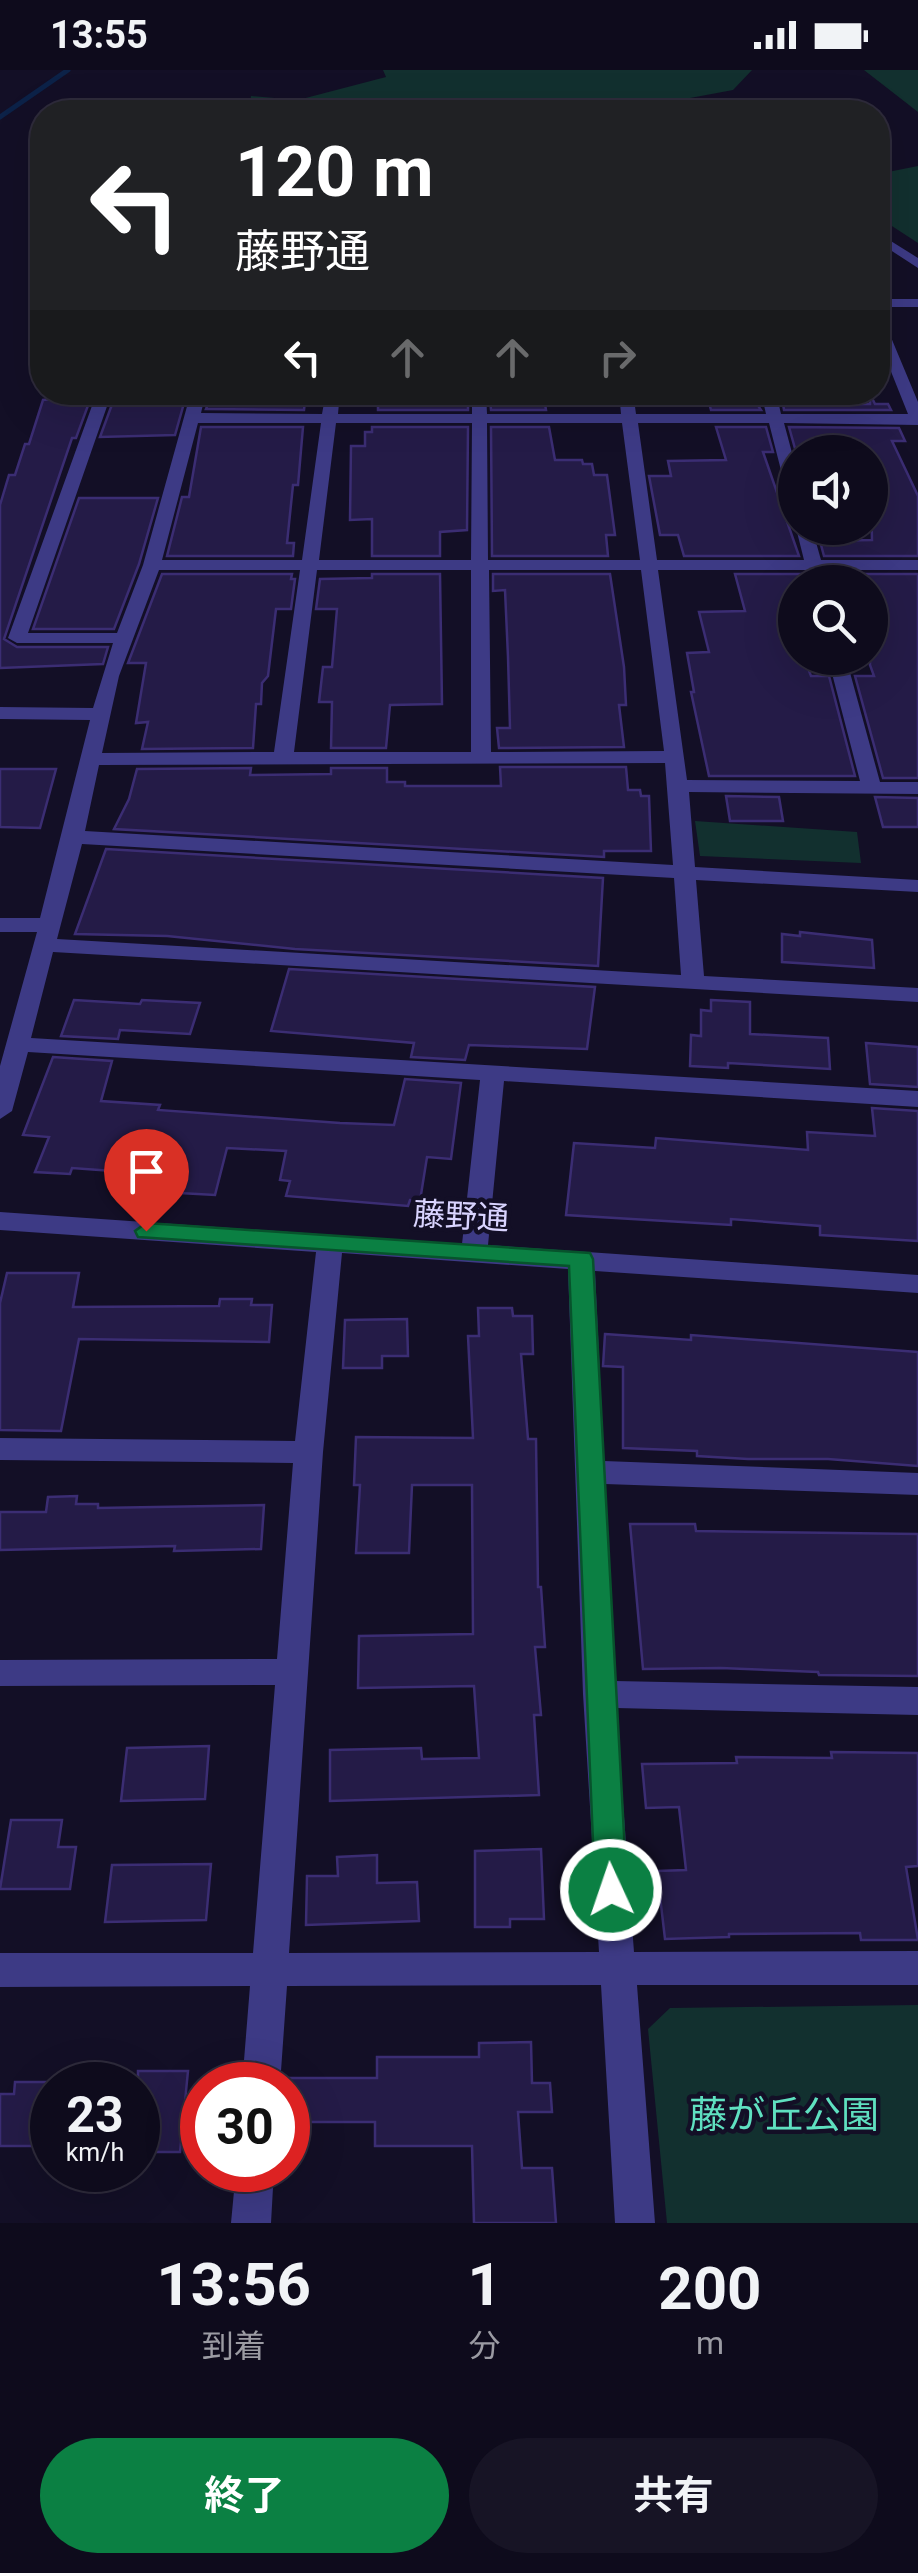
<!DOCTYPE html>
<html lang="ja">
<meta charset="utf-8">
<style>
:root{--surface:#0e0b1c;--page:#171425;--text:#f1f3f6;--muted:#9b9ba3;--line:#2e2b3b;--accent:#0b8043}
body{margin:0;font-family:Roboto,"Noto Sans JP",sans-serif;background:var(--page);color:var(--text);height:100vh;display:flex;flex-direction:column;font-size:38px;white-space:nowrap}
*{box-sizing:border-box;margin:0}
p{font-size:32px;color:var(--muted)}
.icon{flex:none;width:55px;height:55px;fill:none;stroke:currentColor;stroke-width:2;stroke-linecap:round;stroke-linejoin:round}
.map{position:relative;height:2153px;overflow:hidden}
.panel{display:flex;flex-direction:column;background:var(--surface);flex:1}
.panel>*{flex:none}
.banner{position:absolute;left:30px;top:30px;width:860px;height:305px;border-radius:40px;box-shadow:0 10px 40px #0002,0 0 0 2px var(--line);background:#202124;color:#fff;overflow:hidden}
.buttons{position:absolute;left:778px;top:365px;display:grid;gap:20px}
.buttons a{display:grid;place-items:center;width:110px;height:110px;border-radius:50%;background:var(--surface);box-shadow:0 10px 40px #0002,0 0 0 2px var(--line);font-size:50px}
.speed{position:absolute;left:30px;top:1992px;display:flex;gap:20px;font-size:50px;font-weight:700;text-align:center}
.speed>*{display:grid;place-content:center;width:130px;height:130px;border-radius:50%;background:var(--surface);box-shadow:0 10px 40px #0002,0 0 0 2px var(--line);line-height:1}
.speed small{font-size:25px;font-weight:400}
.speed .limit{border:15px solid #d22;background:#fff;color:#111}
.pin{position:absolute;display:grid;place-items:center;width:85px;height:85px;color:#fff;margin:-102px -42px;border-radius:50% 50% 50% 0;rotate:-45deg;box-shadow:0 0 10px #0007}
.pin .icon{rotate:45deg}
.me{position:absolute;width:110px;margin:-55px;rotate:357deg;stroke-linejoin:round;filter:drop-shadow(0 0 8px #0008)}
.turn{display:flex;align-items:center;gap:35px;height:210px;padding:0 40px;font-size:45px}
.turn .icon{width:130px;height:130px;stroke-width:2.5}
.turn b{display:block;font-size:70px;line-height:85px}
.lanes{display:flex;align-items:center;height:95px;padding:0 40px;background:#0003;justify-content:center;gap:50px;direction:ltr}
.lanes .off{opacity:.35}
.eta{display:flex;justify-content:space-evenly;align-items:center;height:170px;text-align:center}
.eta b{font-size:60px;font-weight:700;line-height:70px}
.action{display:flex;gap:20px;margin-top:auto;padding:20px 40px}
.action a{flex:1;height:115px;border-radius:60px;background:var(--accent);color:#fff;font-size:40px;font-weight:700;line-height:115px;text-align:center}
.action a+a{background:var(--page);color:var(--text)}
.status{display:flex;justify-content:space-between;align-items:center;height:70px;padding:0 50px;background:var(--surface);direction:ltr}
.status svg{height:28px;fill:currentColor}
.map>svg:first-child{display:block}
.green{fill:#12302f}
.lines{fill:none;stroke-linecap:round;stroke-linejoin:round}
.stream{stroke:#0c2248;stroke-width:5}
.building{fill:#241b47;stroke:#3b2d73;stroke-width:2.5}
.minor{fill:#3d3a85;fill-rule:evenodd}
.route{fill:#0b8043;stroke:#07532c;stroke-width:2.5}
.labels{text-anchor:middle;stroke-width:9;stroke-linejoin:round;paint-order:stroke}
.street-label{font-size:32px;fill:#d9d4ff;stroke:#130f26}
.near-park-label{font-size:38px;fill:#5fe0c0;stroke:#130f26}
</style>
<div class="status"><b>13:55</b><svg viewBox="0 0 49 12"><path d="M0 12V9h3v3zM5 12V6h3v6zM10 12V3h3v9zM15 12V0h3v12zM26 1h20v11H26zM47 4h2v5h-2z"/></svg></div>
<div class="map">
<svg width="918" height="2153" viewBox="0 0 918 2153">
<rect width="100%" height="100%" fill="#130f26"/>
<path class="green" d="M383,0h369l-19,20 -86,16 8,6h-406l2,-16 47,4 88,-23z
M864,0h54v42z
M918,96v77l-40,-26v-43z
M695,751l162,11 4,31 -161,-7z
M918,1935v218h-251l-19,-194 22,-21z"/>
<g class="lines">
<path class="stream" d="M0,47l68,-47"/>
</g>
<path class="building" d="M54,322h39l-17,46h-4l-68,201 13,8h91l-5,17 -103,4v-163l9,-30h6l10,-31h4l14,-44 9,-1z
M213,322h93l-2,18 -98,-1z
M507,322h36l3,18h-55l-1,-12h17z
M706,322h34l4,10 11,-1 6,9h-50z
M870,324l5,10h13l3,6h-107l-1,-6h87z
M159,326h27l-11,39 -75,2 14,-38z
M468,328v12h-90v-9z
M201,357h102l-5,58h-5l-6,58h7l-1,13h-126l15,-59h7z
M372,357h96l-1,103 -27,2v24h-68v-37l-22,1 1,-74h14v-14h7z
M491,357h58l6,33h27l1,4h9l2,11h13l8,60h-9l2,21h-116z
M716,357h50l7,25h-10l36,104h-115l-6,-21h-18l-11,-59h22l-3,-15 58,-1z
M789,357l110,1 6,13h-13l26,55v60h-94l-4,-15 52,-1 -2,-88h-74z
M79,428h79l-19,66 -25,65h-81z
M162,504h130l-1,5h4l-4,30h-15l-8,67 -6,7 -1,21h-5l-3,44 -111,1 6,-27 -12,1 10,-60h-18z
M372,504h68l2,130 -52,1 -4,43h-55l1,-46h-13l4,-35h9l5,-58h-21l4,-30 52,-1z
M493,504h117l14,93 2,38h-7l5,42 -125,1 -2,-20h13l-2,-71 -3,-67 -12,1z
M735,504h69l3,8h-12v76h9l7,18h18l26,100h-146l-18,-84h3l-7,-39 22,-1 -10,-40 46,-1z
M829,504h89v204h-35l-28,-102h19l-4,-11v-83h-44z
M500,697h126l2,23h12l1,6h8l2,55h-47v6l-490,-28 15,-30 8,-30 114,-1 -1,7 81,-1v-6h56v14h18v4h96z
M0,699h56l-16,59 -40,-1z
M726,726l53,1 4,24h-53z
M875,727l43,1v29h-35z
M106,779l497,29 -5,88 -303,-17 -128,-13 -92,-2z
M800,862l72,8 2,28 -92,-6v-28l18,2z
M289,899l306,18 -8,62 -118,-4 -4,15 -54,-3 3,-14 -143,-12z
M74,930l66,4 2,-4 58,3 -10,31 -70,-4 -2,9 -57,-3z
M711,930l39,2v32l78,4 2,31 -102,-6v5l-38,-2 1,-31 10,1v-26l10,1z
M866,973l52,4v40l-48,-3z
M53,987l59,4 -11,40 59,4 -2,5 182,13 54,2 11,-46 56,4 -10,76 -24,-2 -7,44 -10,-1 -2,6 -122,-10 4,-15 -10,-1 6,-29 -59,-3 -12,47 -53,-3 4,-15h-13l1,-3 -82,-6 -2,6 -35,-2 14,-35 -26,-2z
M872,1038l46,3v130l-98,-6v-9l-89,-7v6l-165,-10 8,-72 81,5 1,-10 152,12 -1,-18 68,4z
M7,1203h72l-6,34 146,-1 1,-7h32l-1,6h21l-3,37 -190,-3 -18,92 -61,-1v-127z
M478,1238h34l1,8h19l1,38h-12l7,85h8l2,148h3l4,60h-10l6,68h-7l5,80 -209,6v-51l91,-2 1,11 57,-1 -5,-72 -116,2 1,-52 114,-2 -1,-149h-60l-3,68h-53l4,-68h-6l2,-48 117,1 -5,-102h11z
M407,1249l1,37h-26v12h-39l2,-48z
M605,1264l86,6v-5l227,17v114l-90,-7h-80l-51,-3v-5l-74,-3v-81l-20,-1z
M77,1426l-1,8h22v4l166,-3 -3,44 -87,2 1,-5 -175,4v-38h46l2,-15z
M630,1454h65l1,7 222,3v142l-99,-1 -1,-3 -97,-4 -78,1z
M209,1676l-4,53 -84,2 6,-53z
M831,1682l87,1v113l-12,1 12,73h-57l-1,-7 -131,1v3l-64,2 -8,-68 29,-1 -7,-63 -33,1 -4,-44 95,-1 -1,-6 96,1z
M11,1750h51l-4,27h18l-6,42h-70z
M541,1779l3,70h-34v8h-35v-76z
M377,1785v28l40,-1 2,39 -113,4 1,-49h31l-1,-19z
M211,1794l-5,56 -101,2 7,-57z
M531,1972l1,41h18l2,29h-34l4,56h30l4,55h-82l-2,-77h-97v-24h-87v-44h89v-21h102v-14z
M138,2001h50l-8,81h-42z
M15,2012h38l-8,64h-45v-52h14z"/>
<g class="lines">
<path class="minor" d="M878,163l40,25v10l-40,-26z
M878,229h40v8h-40z
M878,249l7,4 33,79v23l-134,-2 11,41v35l-8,-5 -18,-71h-131l19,137h147l-8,-32h16l9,32h97v10h-94l2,8 -6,4h-9l-5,-12h-148l29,210 173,1 -32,-123h18l34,124h38v12l-229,-2 6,75 223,13v12l-222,-12 8,96 214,12v14l-865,-50 -22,86 887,53v16l-414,-26 -16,164 430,30v18l-323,-22 9,190 314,12v22l-313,-11 10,197 303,6v28l-302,-7 18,244 284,-1v34h-281l18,238h-40l-14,-238 -314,1 -7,99h-38l8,-99 -250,1v-34h253l22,-268 -275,1v-26l277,-1 16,-196 -293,-3v-22l295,3 21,-189 -316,-22v-18l462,32 18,-164 -452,-28 -16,59 -12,8v-53l37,-134h-37v-14h40l50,-198 -90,-1v-12l93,1 20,-65h-96l-9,-5 89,-246h15l-84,241h89l26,-68 48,-173h15l-5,21 121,1 4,-22h14l-2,22h134v-22h14l1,22h134l-2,-22h14l3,22h130l-5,-22h15l5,22h127l-30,-75zM198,353h123l-19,137h-140zM336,353h136l-1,137h-152zM487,353h135l18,137h-152zM159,500h141l-26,182 -172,1 17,-77zM317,500h154v182h-177zM489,500h152l23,181 -173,1zM665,693l8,102 -588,-34 14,-66zM82,774l592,34 7,97 -624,-36zM342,1183l226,16 15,425 16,258 -310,1 34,-501z
M236,2100h38l-3,53h-40z"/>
</g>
<path class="route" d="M146,1153l444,30 3,6 34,631 -5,10 -11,5 -12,-5 -4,-10 -26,-624 -431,-29 -3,-6z"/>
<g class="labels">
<g class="street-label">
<text transform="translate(461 1146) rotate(3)" y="11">藤野通</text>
</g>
<g class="near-park-label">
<text x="784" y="2058">藤が丘公園</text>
</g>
</g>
</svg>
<div class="buttons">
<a><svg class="icon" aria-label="sound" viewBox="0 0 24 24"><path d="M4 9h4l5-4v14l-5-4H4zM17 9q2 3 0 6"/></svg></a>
<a><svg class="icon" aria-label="search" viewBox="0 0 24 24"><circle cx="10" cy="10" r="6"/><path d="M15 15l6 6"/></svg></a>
</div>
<div class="speed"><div>23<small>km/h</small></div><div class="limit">30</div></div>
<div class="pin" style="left:146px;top:1161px;background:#d93025"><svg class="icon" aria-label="arrive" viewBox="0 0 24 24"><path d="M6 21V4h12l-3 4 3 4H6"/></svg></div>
<svg class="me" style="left:611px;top:1820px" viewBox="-20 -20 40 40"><circle r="17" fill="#0b8043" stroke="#fff" stroke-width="3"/><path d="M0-11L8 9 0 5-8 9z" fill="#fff"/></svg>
<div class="banner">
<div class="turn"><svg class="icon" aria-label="left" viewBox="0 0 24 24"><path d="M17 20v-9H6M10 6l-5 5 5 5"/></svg><div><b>120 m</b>藤野通</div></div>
<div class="lanes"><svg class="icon" aria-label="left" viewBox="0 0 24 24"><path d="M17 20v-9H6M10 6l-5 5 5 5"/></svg><svg class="icon off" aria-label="ahead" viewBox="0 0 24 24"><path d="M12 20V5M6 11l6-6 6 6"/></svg><svg class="icon off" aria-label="ahead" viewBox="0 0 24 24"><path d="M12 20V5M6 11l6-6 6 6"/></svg><svg class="icon off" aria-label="right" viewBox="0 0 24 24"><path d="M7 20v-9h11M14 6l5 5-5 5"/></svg></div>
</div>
</div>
<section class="panel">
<div class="eta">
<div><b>13:56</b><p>到着</p></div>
<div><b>1</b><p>分</p></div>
<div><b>200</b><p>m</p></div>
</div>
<div class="action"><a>終了</a><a>共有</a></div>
</section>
